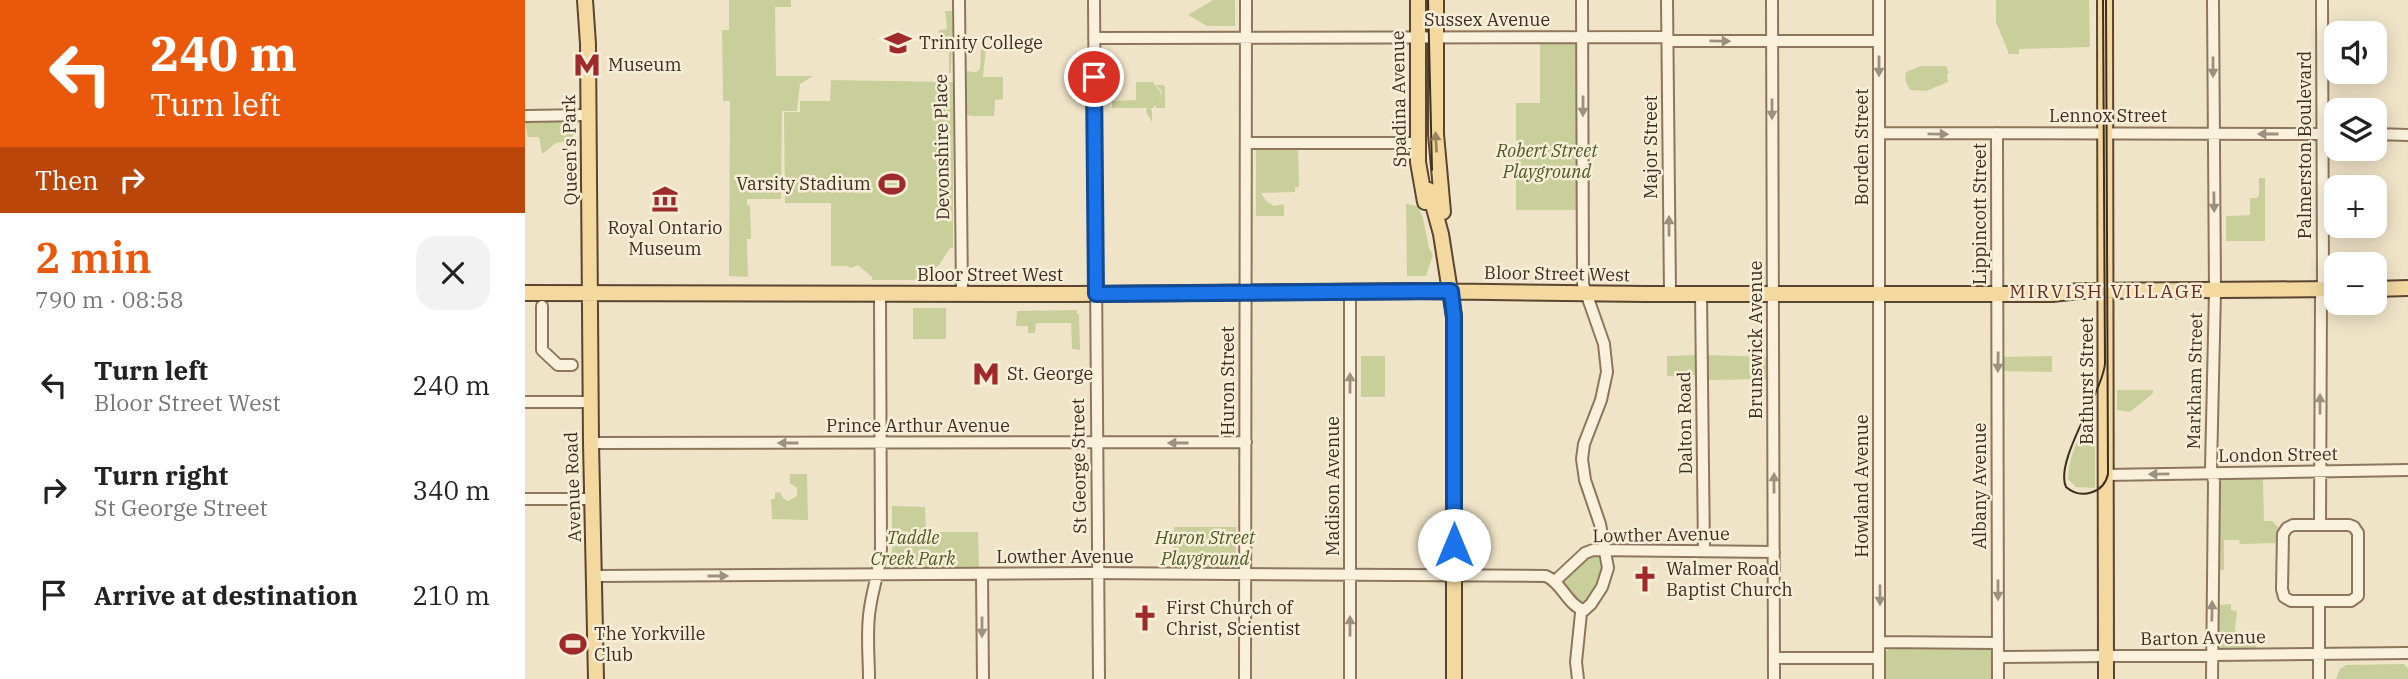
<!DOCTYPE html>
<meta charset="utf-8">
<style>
:root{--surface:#fff;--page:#f2f2f2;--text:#222;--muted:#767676;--accent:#ea580c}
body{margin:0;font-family:"IBM Plex Serif",serif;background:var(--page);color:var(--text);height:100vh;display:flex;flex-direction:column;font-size:26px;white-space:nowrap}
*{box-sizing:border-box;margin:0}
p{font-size:23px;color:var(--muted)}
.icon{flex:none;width:38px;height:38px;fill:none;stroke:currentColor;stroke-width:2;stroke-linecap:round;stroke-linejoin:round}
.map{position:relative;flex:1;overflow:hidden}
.panel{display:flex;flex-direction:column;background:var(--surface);width:525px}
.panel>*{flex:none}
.guide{background:#ea580c;color:#fff;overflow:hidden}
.buttons{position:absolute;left:1799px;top:21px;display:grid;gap:14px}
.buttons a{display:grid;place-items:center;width:63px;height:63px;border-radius:14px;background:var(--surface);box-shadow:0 4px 18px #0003;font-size:35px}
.pin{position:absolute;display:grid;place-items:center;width:60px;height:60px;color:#fff;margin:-30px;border:4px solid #fff;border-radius:50%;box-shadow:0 2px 7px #0007}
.me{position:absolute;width:77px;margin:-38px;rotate:0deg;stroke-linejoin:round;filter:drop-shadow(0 0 5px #0008)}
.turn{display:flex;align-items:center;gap:24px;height:147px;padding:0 35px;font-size:32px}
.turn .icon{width:91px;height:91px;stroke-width:2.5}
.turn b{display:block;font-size:49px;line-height:60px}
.then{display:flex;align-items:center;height:66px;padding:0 35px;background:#0003;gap:14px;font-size:26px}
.round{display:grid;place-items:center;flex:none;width:74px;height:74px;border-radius:21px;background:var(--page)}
.summary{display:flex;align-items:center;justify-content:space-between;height:119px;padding:0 35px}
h1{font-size:42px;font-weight:600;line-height:52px;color:var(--accent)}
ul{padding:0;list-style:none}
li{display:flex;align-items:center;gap:21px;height:105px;padding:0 35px}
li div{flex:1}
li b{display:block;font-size:26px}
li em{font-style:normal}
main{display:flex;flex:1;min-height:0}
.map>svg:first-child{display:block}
.green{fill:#c9cf9b}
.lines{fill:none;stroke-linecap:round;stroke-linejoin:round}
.minor-casing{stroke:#8d765c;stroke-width:14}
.major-casing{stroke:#5b4430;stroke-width:18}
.minor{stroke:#faf1dc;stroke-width:10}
.major{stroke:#f3d9a0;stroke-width:14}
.tram{stroke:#3d2e20;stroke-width:2}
.oneway{fill:#9c907e}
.oneway2{fill:#988460}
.route-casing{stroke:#114b97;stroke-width:18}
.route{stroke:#1a73e8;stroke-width:12}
.labels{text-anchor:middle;stroke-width:5;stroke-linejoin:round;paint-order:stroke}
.street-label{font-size:18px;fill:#3d2e20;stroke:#f7eed8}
.poi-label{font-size:18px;fill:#3d2e20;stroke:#f7eed8;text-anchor:start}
.park-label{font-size:18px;font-style:italic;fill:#4d5a26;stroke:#f7eed8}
.neighbourhood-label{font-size:19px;letter-spacing:2px;fill:#6b2e1e;stroke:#f7eed8}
</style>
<main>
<section class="panel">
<div class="guide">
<div class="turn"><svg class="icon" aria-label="left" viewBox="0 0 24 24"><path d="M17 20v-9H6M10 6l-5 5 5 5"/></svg><div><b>240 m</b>Turn left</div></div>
<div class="then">Then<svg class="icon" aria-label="right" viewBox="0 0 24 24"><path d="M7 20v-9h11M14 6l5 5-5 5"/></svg></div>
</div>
<div class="summary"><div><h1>2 min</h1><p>790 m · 08:58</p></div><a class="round"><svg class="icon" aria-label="close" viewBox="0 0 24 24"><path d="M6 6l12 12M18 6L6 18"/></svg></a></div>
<ul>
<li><svg class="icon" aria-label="left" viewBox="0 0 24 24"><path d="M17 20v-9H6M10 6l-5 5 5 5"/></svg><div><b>Turn left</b><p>Bloor Street West</p></div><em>240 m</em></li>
<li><svg class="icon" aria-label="right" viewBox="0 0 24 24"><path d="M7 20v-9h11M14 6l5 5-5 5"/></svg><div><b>Turn right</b><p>St George Street</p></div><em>340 m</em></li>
<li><svg class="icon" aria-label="arrive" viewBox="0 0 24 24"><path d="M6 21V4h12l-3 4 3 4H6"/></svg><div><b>Arrive at destination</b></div><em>210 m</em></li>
</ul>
</section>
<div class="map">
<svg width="1883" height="679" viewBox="0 0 1883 679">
<rect width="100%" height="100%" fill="#f0e4c8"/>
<path class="green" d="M204,0h62v7h-16l1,69h37l-13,8 -3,27h-15l-1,88h-34v6l3,1 1,33h-4l1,38 -19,-1 1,-175h-7l-1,-71h7z
M688,0h22v26h-28l-19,-11z
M1471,0h93l1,47 -71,2v5h-10l-13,-32z
M420,11h8l-2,62h-2v-21h-27h12l5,-6v-16l8,-1z
M1015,42h33l4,6 2,162h-63v-107h24z
M461,48l-3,29h20v22l-8,1 -1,16h-24l-4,-3v-42l10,1 4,-3 1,-20z
M1396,66h25l3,7 -2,1 1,8 -22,9 -16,-1 -5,-10 1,-8z
M306,80l122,2v166h-3l-11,17 -15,10v5h-52v-3l-14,-12 -7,3 -4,-2h-16v-63h-46l-1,-91h16v-11h30z
M611,82h17l8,11 -3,11 4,-12 -6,-7h7l2,2v21h-9v-3l-6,5h2v12l-6,-10 1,-4h-35v-7l24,-1z
M44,121l4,3v16l-17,3 -14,11 -3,-17h-11l-3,-15z
M731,148h42l1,39h-4v5l-34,1 6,9 7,4 10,-2v12h-28z
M1734,178h6v63h-39v-25l24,-1v-17h7l2,-3z
M881,204l12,2 5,12 6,30 4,7 -7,21h-19z
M388,308h33v31h-33z
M552,310v4h2l1,36 -8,-1 -1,-26h-35l-1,10h-7v-7h-12l1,-15z
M1171,355v20l-29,1v-20z
M1183,355l60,2v22l-60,1z
M860,356v41h-24v-41z
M1527,356v16l-49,-1v-14z
M1592,390h36v3l-23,19 -13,-2z
M1570,427v61l-19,-1 -8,-8c1,-17 8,-50 27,-52z
M265,474h17l1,46 -36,-1 -1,-20h4v-6l5,-1 3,6 5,3 9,-5v-8l-7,-5z
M1738,478l1,43h8l6,6 1,16 -39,1 -1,-4h-15v30h-5l1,-90z
M367,506l33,1 1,25h52l1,37h-84l-3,-5z
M649,527h62v42h-63z
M1065,556h8l5,4v17l-17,27 -6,1 -18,-23 5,-7z
M1706,604v6l6,1 -2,19 2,1v6l19,1v11l-38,-1 1,-43z
M1369,646h91l6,5 1,28h-107v-27z
M1879,664l4,5v10h-72l4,-10 6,-4z"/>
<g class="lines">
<g class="minor-casing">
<path id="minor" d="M434,0l3,294
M569,0l5,679
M1142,0l3,294
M1247,0l2,679
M1354,0v679
M569,38l568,-1 11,4h206
M0,116l63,-1
M1355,133l456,1
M1472,133l1,546
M1850,134l33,1
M722,143h171
M825,292v387
M1176,294l3,257
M17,306v44l16,15h14
M0,402h65
M66,443l655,-1
M1581,475l302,-5
M0,499h68
M1768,525h56l5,2 4,6v63l-7,5h-60l-7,-4 -2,-8 1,-55 4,-6z
M1795,525l1,-226 2,-19 -1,-280
M457,575l1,104
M70,576l495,-3 456,3c16,7 21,28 37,34
M1030,581l30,-28 8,-3 181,2
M1794,601v78
M1354,642l118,1
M1473,657l410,-4
M1250,658h104
M344,679c0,-23 -3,-48 1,-71 3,-21 10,-39 11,-59l-1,-254
M720,679l1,-679
M1053,679l-2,-17 5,-49 10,-9 11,-17 6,-19 -8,-44 -15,-44 -3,-21 2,-15 17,-44 6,-28 -3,-28 -21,-60 -1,-284
M1687,679l2,-197 -3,-14 4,-177 -2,-291"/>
</g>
<g class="major-casing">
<path id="major" d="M60,0l3,44 3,399 5,236
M893,0v162l7,40
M911,0v134l7,78
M1580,0l1,679
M904,190l12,44 13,83v362
M1850,289l33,-1
M0,293l550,1 345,-3 225,3h407l28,-3 256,-2"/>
</g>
<use href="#minor" class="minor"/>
<use href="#major" class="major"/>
<path class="tram" d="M903,0l4,170
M1578,0l2,364c-3,29 -51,97 -39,123 15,13 38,6 42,-13l-2,-474"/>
</g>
<defs><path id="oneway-solid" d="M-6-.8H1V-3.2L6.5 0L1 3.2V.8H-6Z" transform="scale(1.75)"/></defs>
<g class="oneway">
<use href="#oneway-solid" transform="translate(1195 41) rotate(1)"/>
<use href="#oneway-solid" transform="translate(1354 66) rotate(90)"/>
<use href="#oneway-solid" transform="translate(1688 67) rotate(90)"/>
<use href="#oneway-solid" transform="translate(1058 106) rotate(90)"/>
<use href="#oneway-solid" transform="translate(1247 109) rotate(90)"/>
<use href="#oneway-solid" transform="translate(1413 134) rotate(1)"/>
<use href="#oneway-solid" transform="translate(1743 134) rotate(-180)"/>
<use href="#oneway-solid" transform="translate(1689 202) rotate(89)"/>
<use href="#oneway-solid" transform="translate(1144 226) rotate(-90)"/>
<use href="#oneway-solid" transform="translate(1473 362) rotate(91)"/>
<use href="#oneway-solid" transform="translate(825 383) rotate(-90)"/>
<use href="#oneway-solid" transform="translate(1795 404) rotate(-90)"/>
<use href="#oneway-solid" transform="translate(263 443) rotate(-180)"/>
<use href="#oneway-solid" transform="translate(653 443) rotate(180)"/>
<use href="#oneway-solid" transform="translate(1634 474) rotate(179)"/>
<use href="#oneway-solid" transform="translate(1249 483) rotate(-90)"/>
<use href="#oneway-solid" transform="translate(193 576)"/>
<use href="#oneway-solid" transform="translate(1473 590) rotate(90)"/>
<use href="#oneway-solid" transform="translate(1355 595) rotate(90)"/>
<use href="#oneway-solid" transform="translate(1687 611) rotate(-89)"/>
<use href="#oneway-solid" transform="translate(825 626) rotate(-90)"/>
<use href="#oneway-solid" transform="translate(457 627) rotate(90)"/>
</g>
<use class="oneway2" href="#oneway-solid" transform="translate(911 142) rotate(-93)"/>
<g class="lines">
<g class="route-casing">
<path id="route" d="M569,77l2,217 355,-3 3,26v228"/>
</g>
<use href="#route" class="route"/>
</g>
<defs>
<g id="university-bare" transform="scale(2.1)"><path d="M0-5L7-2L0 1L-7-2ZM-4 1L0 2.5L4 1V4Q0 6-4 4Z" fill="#9e2a2b" stroke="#f7eed8" stroke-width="2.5" paint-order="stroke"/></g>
<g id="metro-bare" transform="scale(2.1)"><path d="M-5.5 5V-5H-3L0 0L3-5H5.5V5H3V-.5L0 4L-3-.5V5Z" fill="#9e2a2b" stroke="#f7eed8" stroke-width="2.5" paint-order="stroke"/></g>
<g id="stadium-bare" transform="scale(2.1)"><path d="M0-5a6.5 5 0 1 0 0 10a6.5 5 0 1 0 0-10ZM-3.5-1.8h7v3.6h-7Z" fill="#9e2a2b" stroke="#f7eed8" stroke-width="2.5" paint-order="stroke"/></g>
<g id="museum-bare" transform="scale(2.1)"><path d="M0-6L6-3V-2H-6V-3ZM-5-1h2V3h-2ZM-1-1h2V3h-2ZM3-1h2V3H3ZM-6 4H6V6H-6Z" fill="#9e2a2b" stroke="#f7eed8" stroke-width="2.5" paint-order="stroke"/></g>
<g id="church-bare" transform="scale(2.1)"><path d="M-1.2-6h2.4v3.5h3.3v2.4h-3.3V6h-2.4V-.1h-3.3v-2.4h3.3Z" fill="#9e2a2b" stroke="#f7eed8" stroke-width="2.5" paint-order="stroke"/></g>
</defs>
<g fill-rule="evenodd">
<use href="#university-bare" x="373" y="43"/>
<use href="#metro-bare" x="62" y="65"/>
<use href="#stadium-bare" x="367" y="184"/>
<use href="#museum-bare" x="140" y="199"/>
<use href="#metro-bare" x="461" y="374"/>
<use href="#church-bare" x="1120" y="579"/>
<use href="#church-bare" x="620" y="618"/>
<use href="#stadium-bare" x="48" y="644"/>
</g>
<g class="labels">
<g class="street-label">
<text x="962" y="26">Sussex Avenue</text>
<text transform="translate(874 99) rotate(-91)" y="6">Spadina Avenue</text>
<text x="1583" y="122">Lennox Street</text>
<text transform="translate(1780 145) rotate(-90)" y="6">Palmerston Boulevard</text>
<text transform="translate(417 147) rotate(-91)" y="6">Devonshire Place</text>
<text transform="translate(1126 147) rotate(-90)" y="6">Major Street</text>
<text transform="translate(1337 147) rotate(-90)" y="6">Borden Street</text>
<text transform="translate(45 150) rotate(-91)" y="6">Queen's Park</text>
<text transform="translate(1455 214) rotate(-90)" y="6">Lippincott Street</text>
<text transform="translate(1032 274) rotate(1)" y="6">Bloor Street West</text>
<text x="465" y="281">Bloor Street West</text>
<text transform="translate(1231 340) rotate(-90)" y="6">Brunswick Avenue</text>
<text transform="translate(703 381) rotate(-90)" y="6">Huron Street</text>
<text transform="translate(1562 381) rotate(-90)" y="6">Bathurst Street</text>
<text transform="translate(1670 381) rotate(-89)" y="6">Markham Street</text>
<text transform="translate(1160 423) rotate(-91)" y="6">Dalton Road</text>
<text x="393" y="432">Prince Arthur Avenue</text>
<text transform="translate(1753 455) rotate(-1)" y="6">London Street</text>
<text transform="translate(554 466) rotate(-91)" y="6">St George Street</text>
<text transform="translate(808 486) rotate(-90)" y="6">Madison Avenue</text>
<text transform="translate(1337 486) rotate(-90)" y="6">Howland Avenue</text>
<text transform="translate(1455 486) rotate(-90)" y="6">Albany Avenue</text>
<text transform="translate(48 487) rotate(-92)" y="6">Avenue Road</text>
<text transform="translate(1136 535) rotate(-1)" y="6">Lowther Avenue</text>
<text x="540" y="563">Lowther Avenue</text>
<text transform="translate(1678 638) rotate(-1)" y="6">Barton Avenue</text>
</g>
<g class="poi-label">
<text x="394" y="49">Trinity College</text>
<text x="83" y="71">Museum</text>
<text x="346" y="190" text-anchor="end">Varsity Stadium</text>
<text x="140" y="234" text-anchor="middle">Royal Ontario<tspan x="140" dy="21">Museum</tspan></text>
<text x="482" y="380">St. George</text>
<text x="1141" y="575">Walmer Road<tspan x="1141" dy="21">Baptist Church</tspan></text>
<text x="641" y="614">First Church of<tspan x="641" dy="21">Christ, Scientist</tspan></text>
<text x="69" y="640">The Yorkville<tspan x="69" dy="21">Club</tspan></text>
</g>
<g class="park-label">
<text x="1022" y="157">Robert Street<tspan x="1022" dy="21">Playground</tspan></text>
<text x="388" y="544">Taddle<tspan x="388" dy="21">Creek Park</tspan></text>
<text x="680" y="544">Huron Street<tspan x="680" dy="21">Playground</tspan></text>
</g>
<g class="neighbourhood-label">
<text x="1582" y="298">MIRVISH VILLAGE</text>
</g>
</g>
</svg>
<div class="buttons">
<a><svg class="icon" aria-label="sound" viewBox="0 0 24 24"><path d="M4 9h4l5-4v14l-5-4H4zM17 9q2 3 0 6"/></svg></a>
<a><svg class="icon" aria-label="layers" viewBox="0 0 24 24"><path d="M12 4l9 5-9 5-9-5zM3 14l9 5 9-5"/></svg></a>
<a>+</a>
<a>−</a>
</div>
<div class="pin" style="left:569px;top:77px;background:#d93025"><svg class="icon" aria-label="arrive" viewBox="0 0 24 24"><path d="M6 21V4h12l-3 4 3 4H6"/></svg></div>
<svg class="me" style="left:929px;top:545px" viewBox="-20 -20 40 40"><circle r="19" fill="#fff"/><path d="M0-13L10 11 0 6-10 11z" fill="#1a73e8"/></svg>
</div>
</main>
